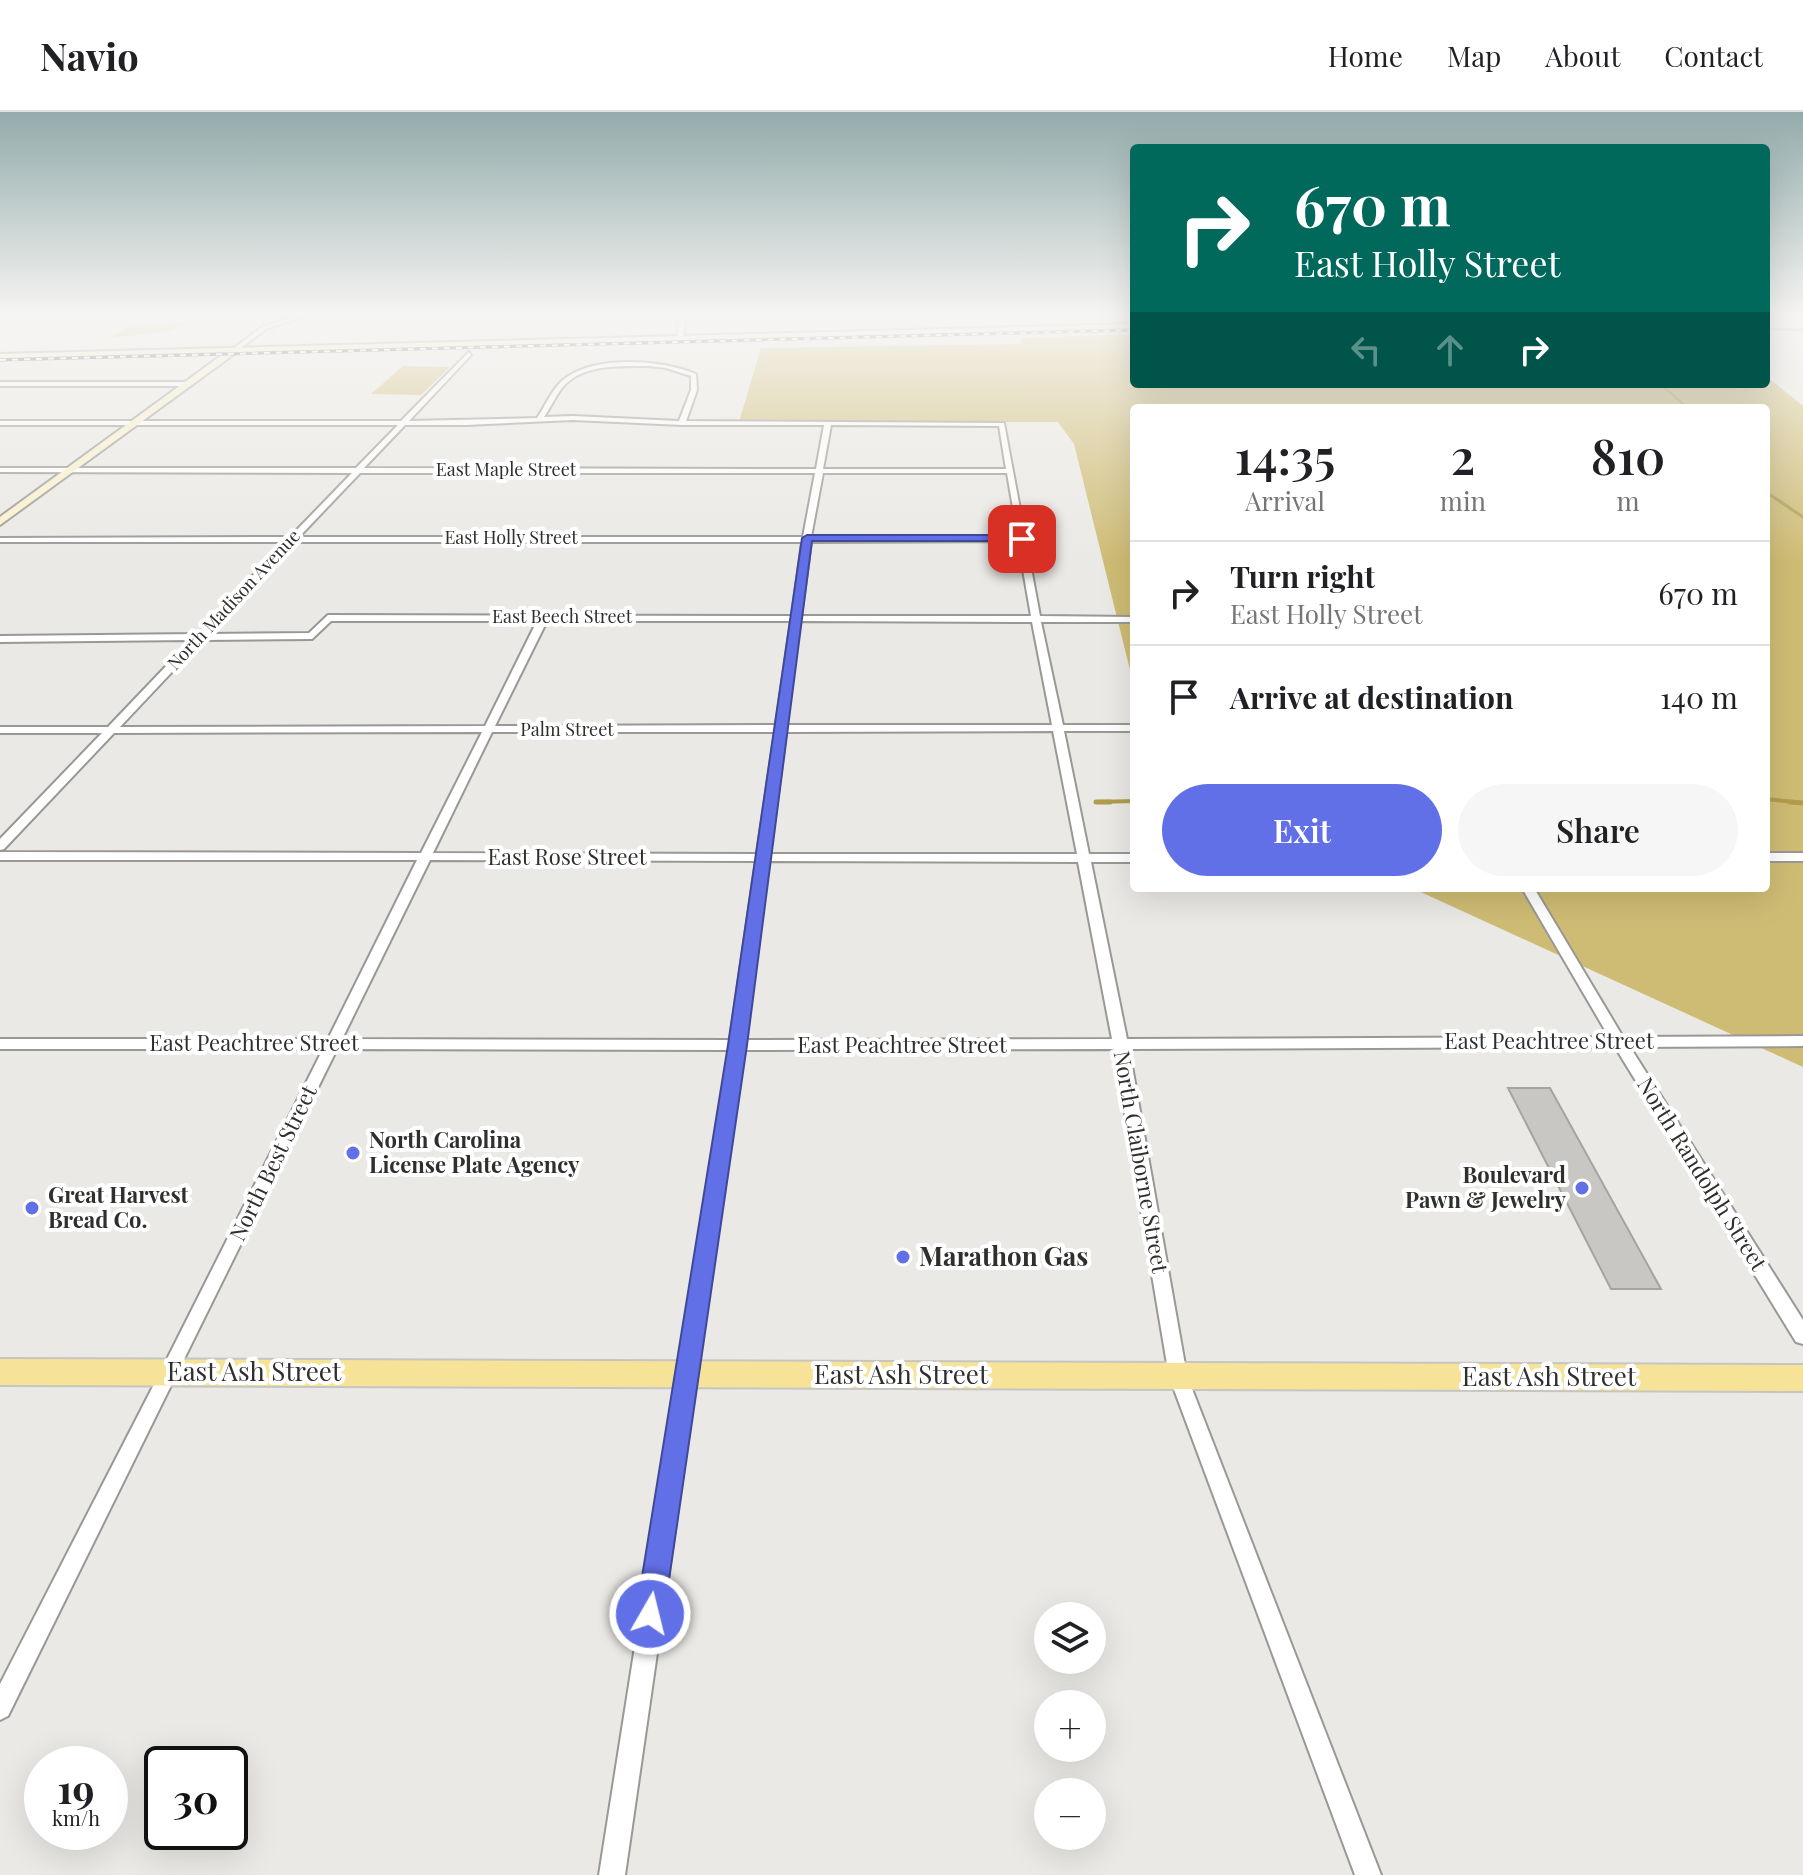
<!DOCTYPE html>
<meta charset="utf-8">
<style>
:root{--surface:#fff;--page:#f6f6f6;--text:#202124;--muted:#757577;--line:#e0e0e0;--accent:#6270e8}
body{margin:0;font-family:"Playfair Display",serif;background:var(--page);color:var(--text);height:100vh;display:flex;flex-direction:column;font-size:30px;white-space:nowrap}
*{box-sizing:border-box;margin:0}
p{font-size:26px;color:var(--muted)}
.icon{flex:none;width:44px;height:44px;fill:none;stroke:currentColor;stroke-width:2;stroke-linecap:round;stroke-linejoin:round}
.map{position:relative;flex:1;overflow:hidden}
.side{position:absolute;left:1130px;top:292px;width:640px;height:488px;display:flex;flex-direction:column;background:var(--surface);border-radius:8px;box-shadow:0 8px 32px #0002}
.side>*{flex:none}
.banner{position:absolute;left:1130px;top:32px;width:640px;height:244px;border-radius:8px;box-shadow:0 8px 32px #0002;background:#00695c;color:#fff;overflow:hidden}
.tools{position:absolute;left:1034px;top:1490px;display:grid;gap:16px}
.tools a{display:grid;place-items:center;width:72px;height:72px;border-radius:50%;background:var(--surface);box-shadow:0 8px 32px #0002;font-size:40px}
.speed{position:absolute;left:24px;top:1634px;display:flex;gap:16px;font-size:40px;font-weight:700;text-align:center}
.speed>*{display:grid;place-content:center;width:104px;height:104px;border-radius:50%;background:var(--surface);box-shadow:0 8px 32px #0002;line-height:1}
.speed small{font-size:20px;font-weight:400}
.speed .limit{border:4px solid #111;border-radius:12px;background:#fff;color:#111}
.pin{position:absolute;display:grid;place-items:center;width:68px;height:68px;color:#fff;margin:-34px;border-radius:16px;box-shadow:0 4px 12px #0006}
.me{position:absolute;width:88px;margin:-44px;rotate:8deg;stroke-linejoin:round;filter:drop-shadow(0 0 6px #0008)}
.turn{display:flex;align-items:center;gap:28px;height:168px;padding:0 32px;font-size:36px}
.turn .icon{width:104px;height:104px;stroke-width:2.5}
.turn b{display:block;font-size:56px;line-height:68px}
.lanes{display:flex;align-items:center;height:76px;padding:0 32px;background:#0003;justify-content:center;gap:40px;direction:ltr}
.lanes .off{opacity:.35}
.eta{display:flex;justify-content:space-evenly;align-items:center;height:136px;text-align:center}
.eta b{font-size:48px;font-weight:600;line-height:56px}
.action{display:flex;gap:16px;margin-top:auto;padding:16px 32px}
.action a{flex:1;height:92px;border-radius:48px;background:var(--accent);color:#fff;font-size:32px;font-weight:600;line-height:92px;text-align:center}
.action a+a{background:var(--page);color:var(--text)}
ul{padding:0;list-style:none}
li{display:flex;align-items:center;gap:24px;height:104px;padding:0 32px;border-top:2px solid var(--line)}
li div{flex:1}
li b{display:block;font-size:30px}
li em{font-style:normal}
header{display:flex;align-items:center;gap:48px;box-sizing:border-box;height:112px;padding:0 40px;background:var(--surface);border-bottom:2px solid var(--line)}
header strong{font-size:38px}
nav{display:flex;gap:44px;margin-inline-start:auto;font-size:28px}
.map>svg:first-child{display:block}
.green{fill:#cfbc74}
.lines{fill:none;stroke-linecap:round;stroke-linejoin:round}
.stream-far3{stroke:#b29d4d;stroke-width:2}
.stream-far2{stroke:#b29d4d;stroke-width:3}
.stream-far1{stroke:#b29d4d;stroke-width:4}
.stream{stroke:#b29d4d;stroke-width:5}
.building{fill:#c8c7c3;stroke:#a5a4a1;stroke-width:2}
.street-casing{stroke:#999894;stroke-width:4}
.secondary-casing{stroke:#999894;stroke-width:4}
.primary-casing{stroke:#c5c5c4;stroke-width:4}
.street{fill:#fff;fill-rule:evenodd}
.secondary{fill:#fbf1cb;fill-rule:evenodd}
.primary{fill:#f7e398;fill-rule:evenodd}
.rail-casing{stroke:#474745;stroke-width:3}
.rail{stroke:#fff;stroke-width:2;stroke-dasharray:6;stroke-linecap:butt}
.route{fill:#6270e8;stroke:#404997;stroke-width:2}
.poi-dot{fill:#6270e8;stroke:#fff;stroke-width:3}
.labels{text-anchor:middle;stroke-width:8;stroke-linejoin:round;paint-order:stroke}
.far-street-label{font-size:18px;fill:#2f2f2d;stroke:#fff}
.street-label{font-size:22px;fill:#2f2f2d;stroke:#fff}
.poi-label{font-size:22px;font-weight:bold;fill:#2f2f2d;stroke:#fff;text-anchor:start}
.near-poi-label{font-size:26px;font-weight:bold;fill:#2f2f2d;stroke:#fff;text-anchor:start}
.near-street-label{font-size:26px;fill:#2f2f2d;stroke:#fff}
</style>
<header>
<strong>Navio</strong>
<nav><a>Home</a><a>Map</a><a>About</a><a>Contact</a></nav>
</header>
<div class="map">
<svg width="1803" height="1763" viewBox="0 0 1803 1763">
<rect width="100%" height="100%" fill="#eae9e5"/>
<path class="green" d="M199,208l-28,11 -62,7 23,-14z
M1134,222v50h632v-8l37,30v661l-391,-179h354v-480h-632v278l-60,-242 -16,-22h-319l22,-74 260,-4 1,-6z
M403,254l47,1 -29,28 -50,-1z"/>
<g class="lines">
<path class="stream-far3" d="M1766,217l37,1
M1660,272l28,24"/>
<path class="stream-far2" d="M1766,380l37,25"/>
<path class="stream-far1" d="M1766,687l37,4
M1096,690l38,-1"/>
<path class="stream" d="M1096,690h14
M1790,690l13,1"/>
</g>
<path class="building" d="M1508,976h42l111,201h-50z"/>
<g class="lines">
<g class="street-casing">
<path id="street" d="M300,203h8l-42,14 -28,21 -5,-1 29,-22z
M680,203h6l-3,23 -3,2 -3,-2z
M469,240l2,3 -62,66 128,-3c9,-13 16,-32 30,-41 32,-22 95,-17 129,-3l1,16 -11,31 318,2 36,193 94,1 -2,5h-91l22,103h71v6h-70l25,123h45v8h-43l36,177 482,-2 -87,-149h12l89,149 180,-1v10l-173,1 173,273v24l-7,-2 -181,-295 -486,2 58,327 194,499h-26l-186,-499 -55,-327 -370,1 -119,825h-26l130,-825 -392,-1 -329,667 -8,4v-36l164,-319 159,-316h-323v-10h328l89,-179h-417v-8l421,1 61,-121 -368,1 -110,116 -4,1v-11l102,-106h-102v-6h108l83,-87 -191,2v-6l197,-2 88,-92h-285v-4l290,-1 62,-64 -352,-1v-4h356l42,-43h-398v-4h401zM649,254l17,2 25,8v14l-12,31 -106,-5 -29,1c8,-11 14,-28 25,-36 21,-17 55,-15 80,-15zM573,308l109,5h142l-8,44 -452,-1 41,-43h61zM831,313l168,1 7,43h-183zM360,361h455l-12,64h-504zM823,361h184l11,64h-207zM1018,429l13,75h-230l10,-74zM294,430h508l-10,74 -464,-1 -19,18 -102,1zM331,509h206l-52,105 -365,1 82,-87 110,-1zM547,509h244l-15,104 -281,1zM800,509l232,1 20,103h-266zM1053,619l24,123h-307l16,-122zM492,620h283l-18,122 -324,-1zM430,748l326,1 -26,179 -388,-1zM769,749l309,1 34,177 -367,1z
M0,270h190l3,2 -3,2h-190z
M1766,741h37v8h-37z"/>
</g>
<g class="secondary-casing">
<path id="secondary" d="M1134,212v4l-897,24 -237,173v-8l226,-165 -226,6v-4z"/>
</g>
<g class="primary-casing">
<path id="primary" d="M0,1247l1803,6v26l-1803,-6z"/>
</g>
<use href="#street" class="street"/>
<use href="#secondary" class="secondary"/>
<use href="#primary" class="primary"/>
<g class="rail-casing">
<path id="rail" d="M0,248l1134,-30"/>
</g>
<use href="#rail" class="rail"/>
</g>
<linearGradient id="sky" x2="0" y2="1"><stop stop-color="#92abaa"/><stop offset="0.45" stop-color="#f6f5f3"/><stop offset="1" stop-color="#f6f5f3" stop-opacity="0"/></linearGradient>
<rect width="1803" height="450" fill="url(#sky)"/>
<path class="route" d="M1022,423l4,1v5h-214l-65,504 -83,569 -4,11 -10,4 -10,-4 -4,-11 92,-569 74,-507 5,-3z"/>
<g class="poi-dot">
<circle cx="353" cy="1041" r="8"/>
<circle cx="1582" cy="1076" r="8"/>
<circle cx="32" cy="1096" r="8"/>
<circle cx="903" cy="1145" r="8"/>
</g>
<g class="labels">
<g class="far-street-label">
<text x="506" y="364">East Maple Street</text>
<text x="511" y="432">East Holly Street</text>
<text transform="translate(234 488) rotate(-47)" y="6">North Madison Avenue</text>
<text x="562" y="511">East Beech Street</text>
<text x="567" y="624">Palm Street</text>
</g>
<g class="street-label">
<text x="567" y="753">East Rose Street</text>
<text x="1549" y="937">East Peachtree Street</text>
<text x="254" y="939">East Peachtree Street</text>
<text x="902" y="941">East Peachtree Street</text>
<text transform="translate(1141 1050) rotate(80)" y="8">North Claiborne Street</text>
<text transform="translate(273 1051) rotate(-64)" y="8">North Best Street</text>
<text transform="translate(1702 1062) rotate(58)" y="8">North Randolph Street</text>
</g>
<g class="poi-label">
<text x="369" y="1036">North Carolina<tspan x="369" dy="25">License Plate Agency</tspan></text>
<text x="1566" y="1071" text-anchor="end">Boulevard<tspan x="1566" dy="25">Pawn &amp; Jewelry</tspan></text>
<text x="48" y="1091">Great Harvest<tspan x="48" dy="25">Bread Co.</tspan></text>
</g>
<g class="near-poi-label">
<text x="919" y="1154">Marathon Gas</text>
</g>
<g class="near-street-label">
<text x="254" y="1269">East Ash Street</text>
<text x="901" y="1272">East Ash Street</text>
<text x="1549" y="1274">East Ash Street</text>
</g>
</g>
</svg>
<div class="tools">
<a><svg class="icon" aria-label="layers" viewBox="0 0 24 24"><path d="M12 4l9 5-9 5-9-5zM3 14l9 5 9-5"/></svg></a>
<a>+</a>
<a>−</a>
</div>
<div class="speed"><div>19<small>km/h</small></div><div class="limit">30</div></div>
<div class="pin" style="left:1022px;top:427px;background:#d93025"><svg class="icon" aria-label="arrive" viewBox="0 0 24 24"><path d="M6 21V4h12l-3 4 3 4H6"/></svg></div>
<svg class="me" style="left:650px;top:1502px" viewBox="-20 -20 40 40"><circle r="17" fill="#6270e8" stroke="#fff" stroke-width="3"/><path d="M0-11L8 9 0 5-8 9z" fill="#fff"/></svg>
<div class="banner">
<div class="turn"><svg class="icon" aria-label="right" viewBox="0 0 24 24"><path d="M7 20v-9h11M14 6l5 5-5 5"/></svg><div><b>670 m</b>East Holly Street</div></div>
<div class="lanes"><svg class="icon off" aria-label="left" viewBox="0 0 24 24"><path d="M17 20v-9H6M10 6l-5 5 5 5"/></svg><svg class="icon off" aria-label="ahead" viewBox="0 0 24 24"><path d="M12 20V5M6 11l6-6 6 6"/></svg><svg class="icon" aria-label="right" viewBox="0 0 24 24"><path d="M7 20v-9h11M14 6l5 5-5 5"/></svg></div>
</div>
<section class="side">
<div class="eta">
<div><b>14:35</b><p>Arrival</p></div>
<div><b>2</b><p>min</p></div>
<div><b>810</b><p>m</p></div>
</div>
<ul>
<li><svg class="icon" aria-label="right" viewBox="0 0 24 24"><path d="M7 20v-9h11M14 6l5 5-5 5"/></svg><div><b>Turn right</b><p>East Holly Street</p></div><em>670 m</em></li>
<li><svg class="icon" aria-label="arrive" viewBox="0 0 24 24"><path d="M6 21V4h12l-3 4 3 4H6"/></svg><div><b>Arrive at destination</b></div><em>140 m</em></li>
</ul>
<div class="action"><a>Exit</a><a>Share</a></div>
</section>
</div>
